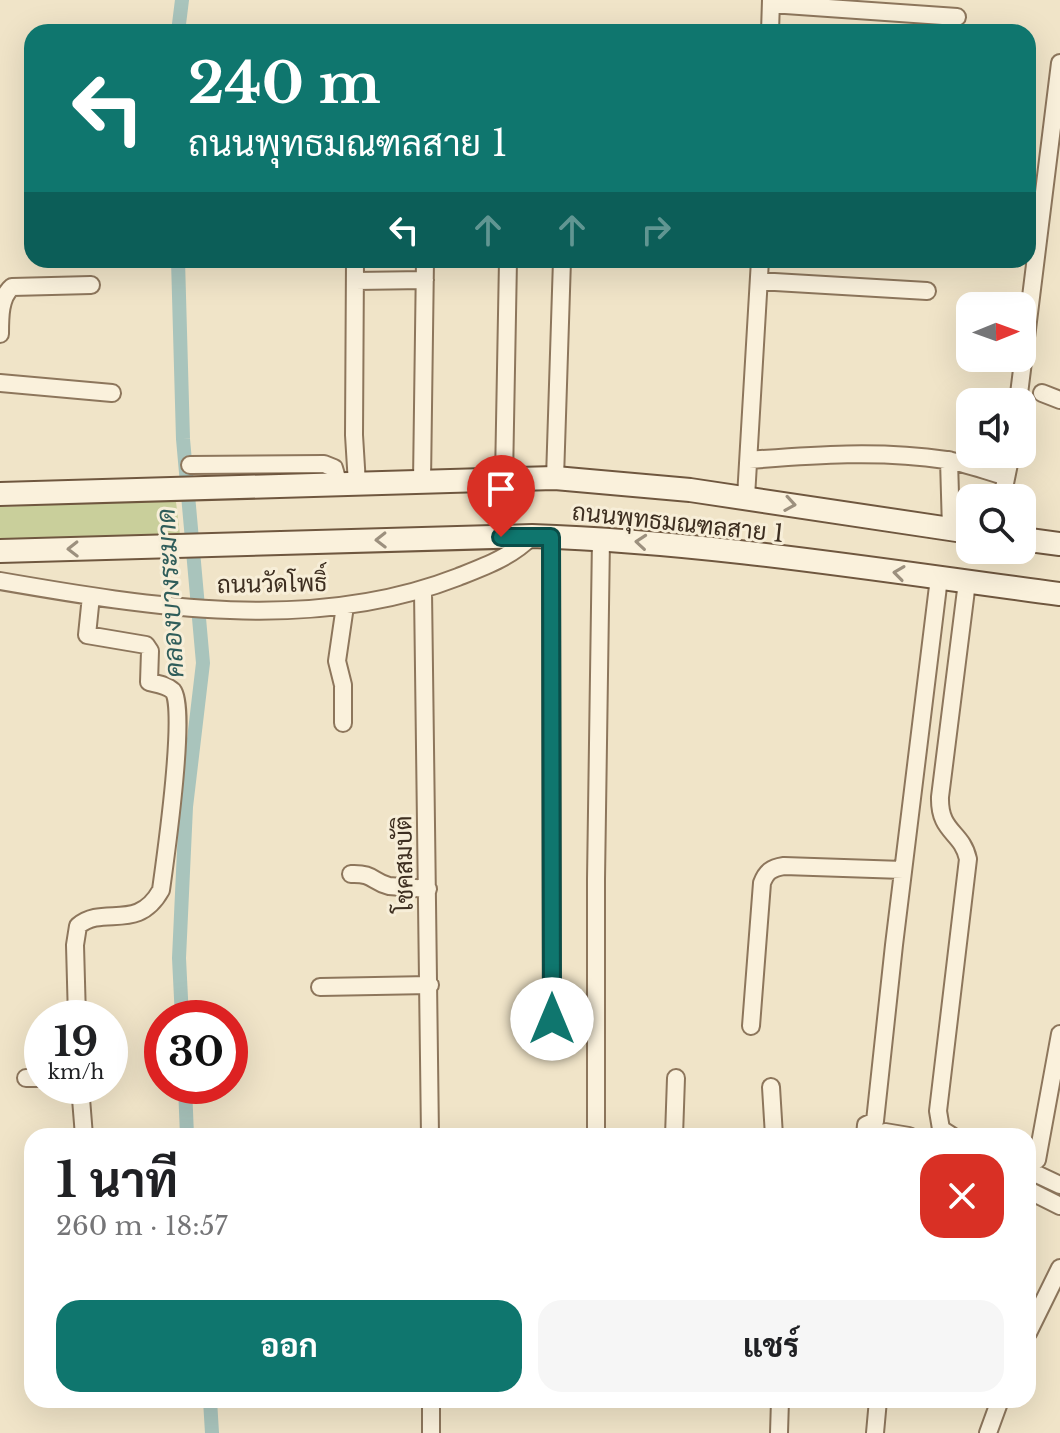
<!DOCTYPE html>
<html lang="th">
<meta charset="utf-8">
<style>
:root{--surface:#fff;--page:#f6f6f6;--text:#202124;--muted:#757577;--accent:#0f766e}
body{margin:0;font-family:"Libre Baskerville",Sarabun,serif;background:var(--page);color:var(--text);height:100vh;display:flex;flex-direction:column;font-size:30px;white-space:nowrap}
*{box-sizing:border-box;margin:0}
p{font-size:26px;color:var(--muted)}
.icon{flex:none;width:44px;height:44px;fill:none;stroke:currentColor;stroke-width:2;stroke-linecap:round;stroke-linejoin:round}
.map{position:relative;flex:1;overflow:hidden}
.panel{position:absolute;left:24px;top:1128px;width:1012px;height:280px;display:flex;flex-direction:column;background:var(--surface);border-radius:24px;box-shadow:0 8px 32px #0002}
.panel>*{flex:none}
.guide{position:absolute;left:24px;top:24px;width:1012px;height:244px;border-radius:24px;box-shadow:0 8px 32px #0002;background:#0f766e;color:#fff;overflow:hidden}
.needle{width:52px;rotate:89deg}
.tools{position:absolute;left:956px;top:292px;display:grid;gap:16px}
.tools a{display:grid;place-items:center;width:80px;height:80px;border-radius:16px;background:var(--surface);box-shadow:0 8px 32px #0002;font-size:40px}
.speed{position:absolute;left:24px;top:1000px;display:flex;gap:16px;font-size:40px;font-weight:700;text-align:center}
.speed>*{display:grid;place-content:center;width:104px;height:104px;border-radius:50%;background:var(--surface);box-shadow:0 8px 32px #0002;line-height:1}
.speed small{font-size:20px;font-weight:400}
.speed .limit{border:12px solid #d22;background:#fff;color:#111}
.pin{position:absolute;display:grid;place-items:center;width:68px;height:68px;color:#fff;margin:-82px -34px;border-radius:50% 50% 50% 0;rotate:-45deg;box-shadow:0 0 8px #0007}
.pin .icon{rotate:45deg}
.me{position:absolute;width:88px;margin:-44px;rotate:0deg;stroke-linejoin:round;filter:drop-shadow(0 0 6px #0008)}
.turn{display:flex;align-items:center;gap:28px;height:168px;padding:0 32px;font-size:36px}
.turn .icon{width:104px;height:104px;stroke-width:2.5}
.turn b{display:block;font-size:56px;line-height:68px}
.lanes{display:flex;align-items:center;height:76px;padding:0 32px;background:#0003;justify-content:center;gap:40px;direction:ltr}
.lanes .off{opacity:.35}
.round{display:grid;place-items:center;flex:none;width:84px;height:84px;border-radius:24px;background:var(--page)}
.headline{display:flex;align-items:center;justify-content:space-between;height:136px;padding:0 32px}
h1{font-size:48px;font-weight:700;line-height:60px}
.button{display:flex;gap:16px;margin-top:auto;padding:16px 32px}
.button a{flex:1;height:92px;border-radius:24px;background:var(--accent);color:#fff;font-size:32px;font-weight:700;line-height:92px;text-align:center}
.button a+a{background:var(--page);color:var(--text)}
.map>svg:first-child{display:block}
.green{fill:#c9cf9b}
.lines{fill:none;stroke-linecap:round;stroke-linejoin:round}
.canal{stroke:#a9c4bc;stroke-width:14}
.street-casing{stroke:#8d765c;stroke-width:20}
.secondary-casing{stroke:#6f573f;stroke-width:26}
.street{stroke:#faf1dc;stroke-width:16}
.secondary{stroke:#faf1dc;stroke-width:22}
.oneway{stroke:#9c907e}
.route-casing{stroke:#0a4d48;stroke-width:20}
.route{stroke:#0f766e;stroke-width:14}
.labels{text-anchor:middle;stroke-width:6;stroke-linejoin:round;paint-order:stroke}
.street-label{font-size:24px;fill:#3d2e20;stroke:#f7eed8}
.water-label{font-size:26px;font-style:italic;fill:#2f5d5a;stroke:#f7eed8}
</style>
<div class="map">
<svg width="1060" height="1433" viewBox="0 0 1060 1433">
<rect width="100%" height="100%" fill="#f0e4c8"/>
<path class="green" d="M123,502h53l4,33 -180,4v-32z"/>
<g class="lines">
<path class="canal" d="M178,32l4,-32
M178,260l5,179 20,224 -17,144 -7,151 3,60
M185,1086l2,50
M210,1400l2,33"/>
<g class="street-casing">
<path id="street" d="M771,4l186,13
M770,32l1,-32
M355,260l-1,175 3,49
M355,281l70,-1
M759,281l168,10
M0,334c0,-17 0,-37 12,-47l79,-2
M0,383l112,10
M1042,393l18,7
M1018,402l42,-339
M749,460c65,-5 131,-10 197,0 20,3 40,11 59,16
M949,460l2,69
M190,465l134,-1 10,4 5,17
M504,478l4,-218
M555,478l7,-218
M422,481l3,-221
M746,497l14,-237
M1002,498l9,-44
M551,537l1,513
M0,581c150,26 312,53 458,-4 28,-11 53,-20 74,-41
M423,591l7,545
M343,723v-38l-6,-24 8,-55
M351,874c23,-1 21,8 38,12l39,3
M320,987l110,-2
M77,1018l-2,-73 3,-19c26,-22 59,7 83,-36 4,-29 26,-182 12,-199 -6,-6 -16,-7 -24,-9l1,-31 -4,-6 -59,-10 4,-39
M751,1026l11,-143c4,-11 9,-15 22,-17l119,4
M26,1078h16
M80,1086l4,50
M771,1087l3,49
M875,1121l19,-176 45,-367
M885,1132l24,4
M596,1136v-257l5,-340
M674,1136l2,-58
M865,1136l1,-11 9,-4
M952,1136l-11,-7 -3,-18 30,-252c-6,-28 -29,-26 -28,-62l27,-215
M1037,1160l23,-126
M1028,1170l32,15
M1028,1190l32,16
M1028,1333l32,-65
M431,1400v33
M779,1433l1,-33
M875,1433l3,-33
M988,1433l12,-33"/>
</g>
<g class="secondary-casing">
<path id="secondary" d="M0,494l555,-16 135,12 280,42
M1022,539l38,5
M0,551l532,-15c177,6 353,35 528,58"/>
</g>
<use href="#street" class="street"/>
<use href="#secondary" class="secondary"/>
</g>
<defs><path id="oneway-chevron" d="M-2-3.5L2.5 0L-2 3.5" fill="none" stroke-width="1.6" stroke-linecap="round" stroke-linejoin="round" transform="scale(2)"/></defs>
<g class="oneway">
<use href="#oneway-chevron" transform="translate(790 504) rotate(9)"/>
<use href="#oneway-chevron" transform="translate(381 540) rotate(179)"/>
<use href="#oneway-chevron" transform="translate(641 542) rotate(-175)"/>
<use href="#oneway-chevron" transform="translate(73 549) rotate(179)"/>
<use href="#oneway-chevron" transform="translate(899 573) rotate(-172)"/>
</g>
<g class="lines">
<g class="route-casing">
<path id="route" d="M501,537h50l1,482"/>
</g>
<use href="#route" class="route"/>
</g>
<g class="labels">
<g class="street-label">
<text transform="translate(678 523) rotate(6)" y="8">ถนนพุทธมณฑลสาย 1</text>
<text transform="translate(272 584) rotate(-1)" y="8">ถนนวัดโพธิ์</text>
<text transform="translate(404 864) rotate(-91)" y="8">โชคสมบัติ</text>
</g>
<g class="water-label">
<text transform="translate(170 593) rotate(-93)" y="9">คลองบางระมาด</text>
</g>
</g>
</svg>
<div class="tools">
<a><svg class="needle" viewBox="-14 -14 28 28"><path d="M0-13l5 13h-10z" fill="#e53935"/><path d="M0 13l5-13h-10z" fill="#757577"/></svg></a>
<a><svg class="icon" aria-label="sound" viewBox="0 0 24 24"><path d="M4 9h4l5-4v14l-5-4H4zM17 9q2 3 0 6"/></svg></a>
<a><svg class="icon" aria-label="search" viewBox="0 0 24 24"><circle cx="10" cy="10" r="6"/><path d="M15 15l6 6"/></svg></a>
</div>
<div class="speed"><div>19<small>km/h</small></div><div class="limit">30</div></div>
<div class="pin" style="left:501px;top:537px;background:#d93025"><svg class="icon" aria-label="arrive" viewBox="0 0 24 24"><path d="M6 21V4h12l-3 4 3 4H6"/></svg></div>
<svg class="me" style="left:552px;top:1019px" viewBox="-20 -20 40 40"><circle r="19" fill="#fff"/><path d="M0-13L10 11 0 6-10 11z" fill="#0f766e"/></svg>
<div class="guide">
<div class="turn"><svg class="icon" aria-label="left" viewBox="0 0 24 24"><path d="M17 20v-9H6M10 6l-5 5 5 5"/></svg><div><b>240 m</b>ถนนพุทธมณฑลสาย 1</div></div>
<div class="lanes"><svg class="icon" aria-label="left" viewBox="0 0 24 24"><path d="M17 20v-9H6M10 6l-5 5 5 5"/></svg><svg class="icon off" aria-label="ahead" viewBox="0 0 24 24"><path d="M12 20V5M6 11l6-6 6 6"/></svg><svg class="icon off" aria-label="ahead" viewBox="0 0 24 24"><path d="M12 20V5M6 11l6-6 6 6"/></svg><svg class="icon off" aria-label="right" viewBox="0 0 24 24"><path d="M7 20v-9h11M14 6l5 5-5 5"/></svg></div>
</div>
<section class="panel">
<div class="headline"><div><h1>1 นาที</h1><p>260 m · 18:57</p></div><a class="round" style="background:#d93025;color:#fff"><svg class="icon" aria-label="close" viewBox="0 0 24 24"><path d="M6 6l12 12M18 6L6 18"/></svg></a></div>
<div class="button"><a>ออก</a><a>แชร์</a></div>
</section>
</div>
